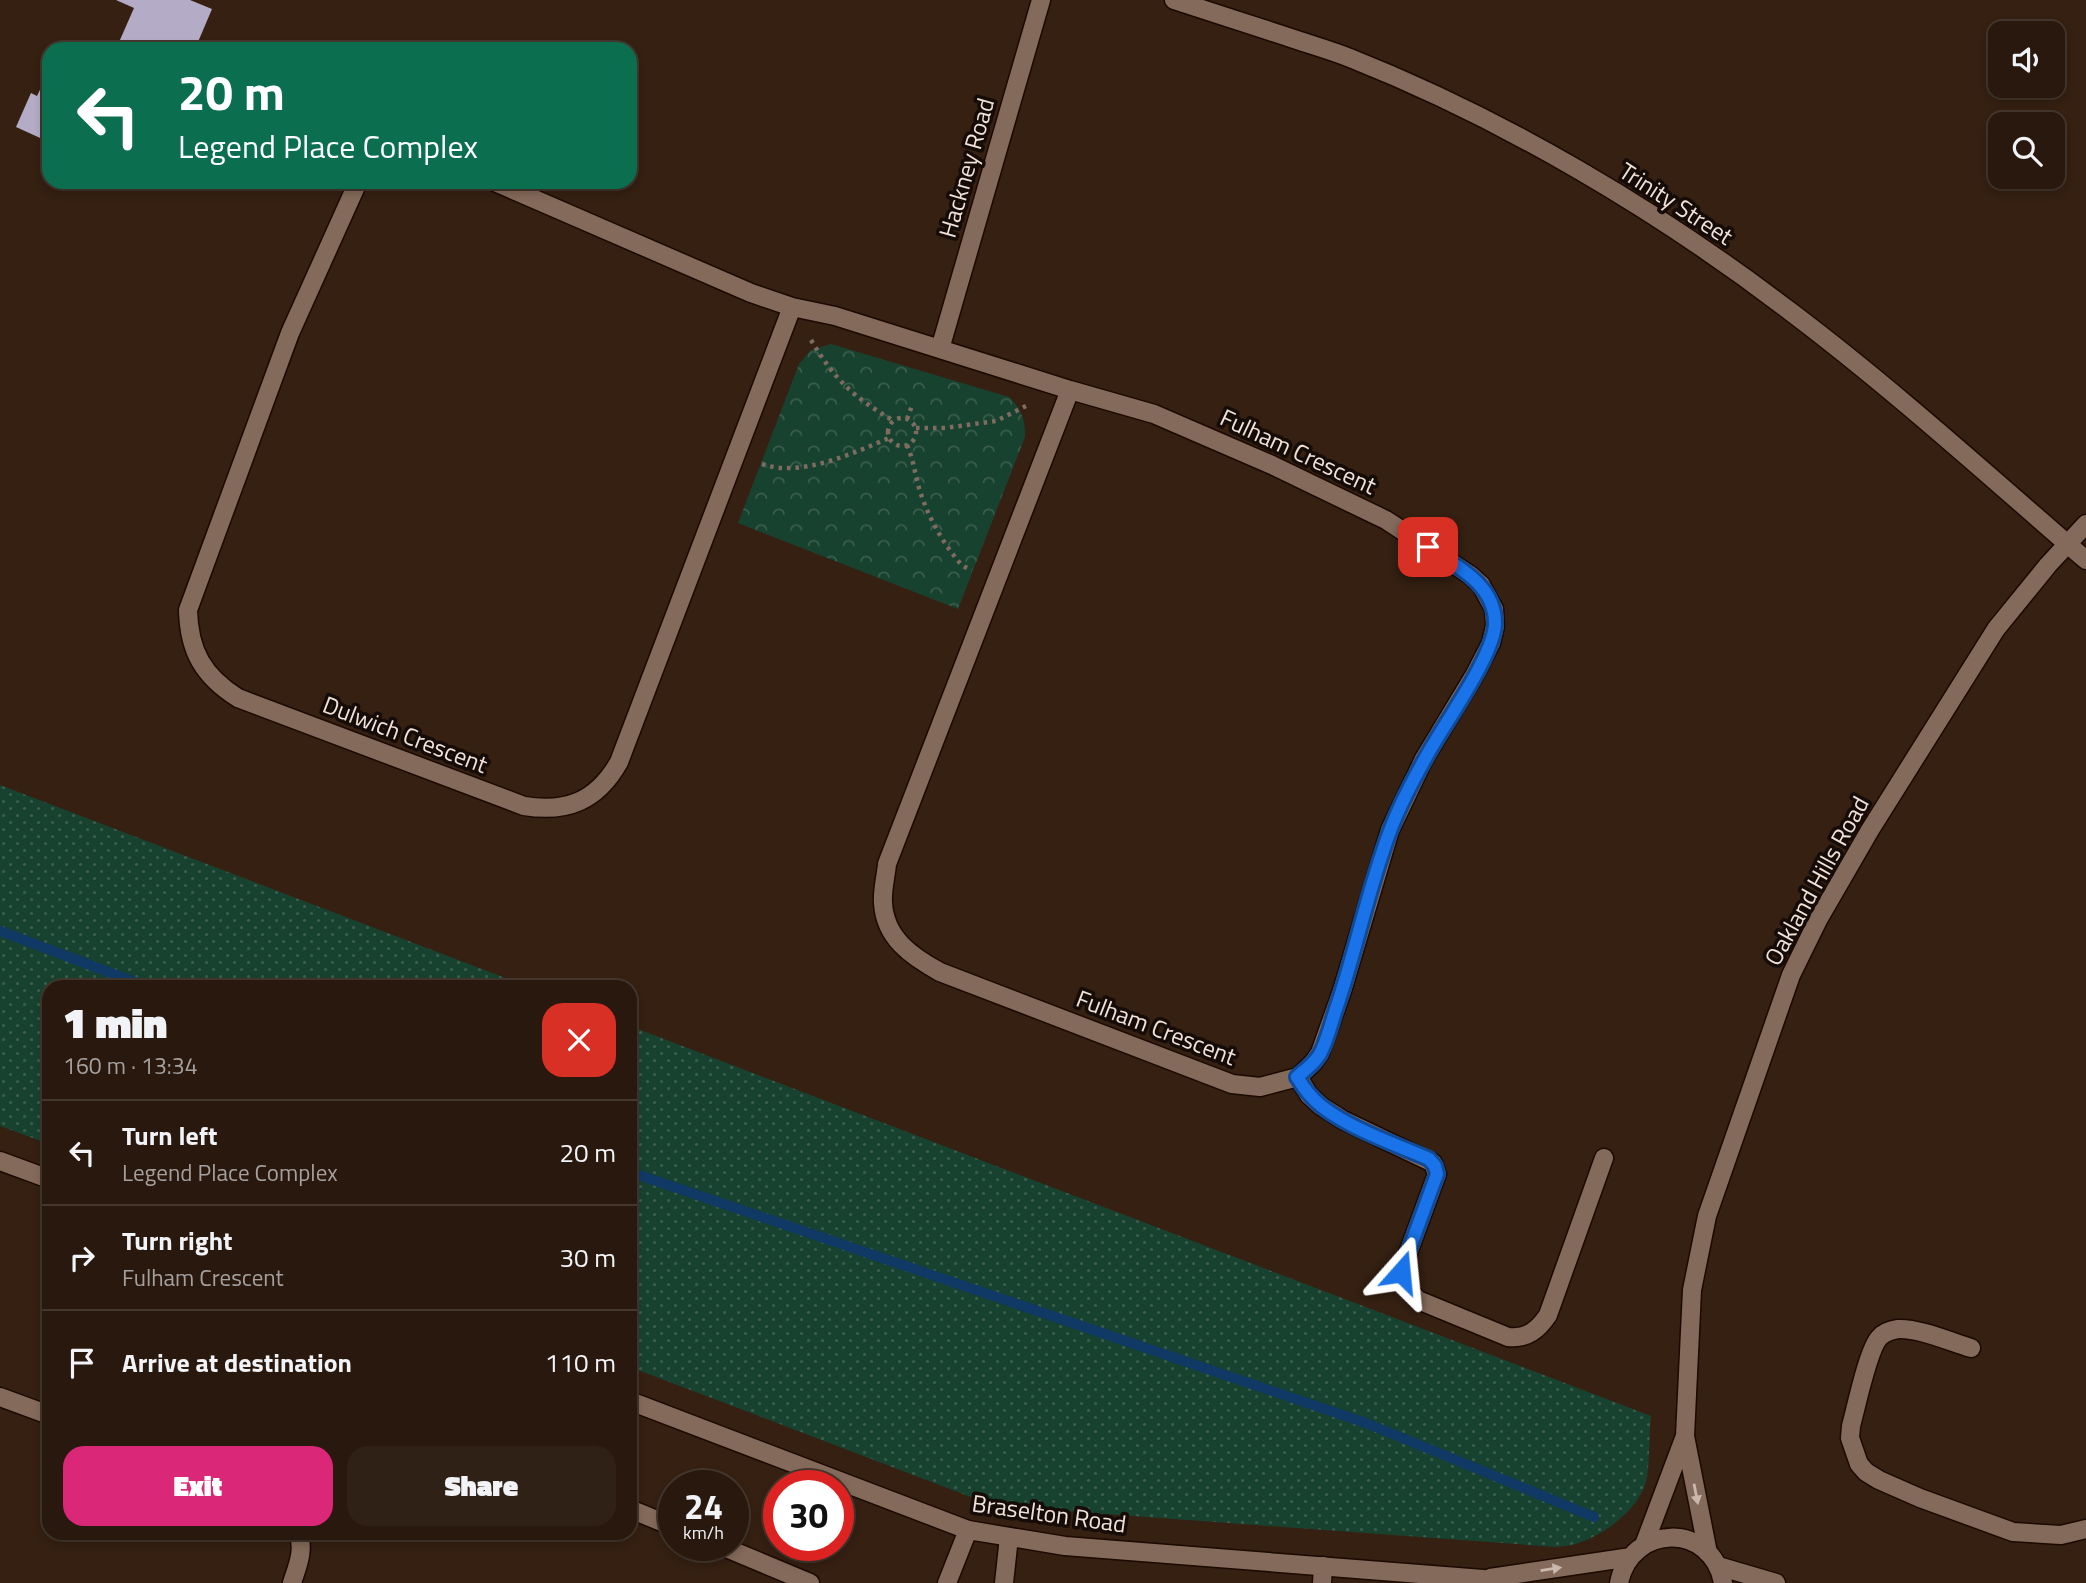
<!DOCTYPE html>
<meta charset="utf-8">
<style>
:root{--surface:#28180e;--page:#302117;--text:#f1f3f6;--muted:#a5a09e;--line:#44372e;--accent:#db2777}
body{margin:0;font-family:"Titillium Web",sans-serif;background:var(--page);color:var(--text);height:100vh;display:flex;flex-direction:column;font-size:26px;white-space:nowrap}
*{box-sizing:border-box;margin:0}
p{font-size:23px;color:var(--muted)}
.icon{flex:none;width:38px;height:38px;fill:none;stroke:currentColor;stroke-width:2;stroke-linecap:round;stroke-linejoin:round}
.map{position:relative;flex:1;overflow:hidden}
.panel{position:absolute;left:42px;top:980px;width:595px;height:560px;display:flex;flex-direction:column;background:var(--surface);border-radius:21px;box-shadow:0 4px 10px #0003,0 0 0 2px var(--line)}
.panel>*{flex:none}
.banner{position:absolute;left:42px;top:42px;width:595px;height:147px;border-radius:21px;box-shadow:0 4px 10px #0003,0 0 0 2px var(--line);background:#0b6e4f;color:#fff;overflow:hidden}
.fabs{position:absolute;left:1988px;top:21px;display:grid;gap:14px}
.fabs a{display:grid;place-items:center;width:77px;height:77px;border-radius:14px;background:var(--surface);box-shadow:0 4px 10px #0003,0 0 0 2px var(--line);font-size:35px}
.speed{position:absolute;left:658px;top:1470px;display:flex;gap:14px;font-size:35px;font-weight:700;text-align:center}
.speed>*{display:grid;place-content:center;width:91px;height:91px;border-radius:50%;background:var(--surface);box-shadow:0 4px 10px #0003,0 0 0 2px var(--line);line-height:1}
.speed small{font-size:18px;font-weight:400}
.speed .limit{border:10px solid #d22;background:#fff;color:#111}
.pin{position:absolute;display:grid;place-items:center;width:60px;height:60px;color:#fff;margin:-30px;border-radius:14px;box-shadow:0 4px 10px #0006}
.me{position:absolute;width:77px;margin:-38px;rotate:18deg;stroke-linejoin:round;filter:drop-shadow(0 0 5px #0008)}
.turn{display:flex;align-items:center;gap:24px;height:147px;padding:0 21px;font-size:32px}
.turn .icon{width:91px;height:91px;stroke-width:2.5}
.turn b{display:block;font-size:49px;line-height:60px}
.round{display:grid;place-items:center;flex:none;width:74px;height:74px;border-radius:21px;background:var(--page)}
.head{display:flex;align-items:center;justify-content:space-between;height:119px;padding:0 21px}
h1{font-size:42px;font-weight:800;line-height:52px}
.cta{display:flex;gap:14px;margin-top:auto;padding:14px 21px}
.cta a{flex:1;height:80px;border-radius:21px;background:var(--accent);color:#fff;font-size:28px;font-weight:800;line-height:80px;text-align:center}
.cta a+a{background:var(--page);color:var(--text)}
ul{padding:0;list-style:none}
li{display:flex;align-items:center;gap:21px;height:105px;padding:0 21px;border-top:2px solid var(--line)}
li div{flex:1}
li b{display:block;font-size:26px}
li em{font-style:normal}
.map>svg:first-child{display:block}
.grass{fill:url(#grass-dots)}
.park{fill:url(#park-crowns)}
.lines{fill:none;stroke-linecap:round;stroke-linejoin:round}
.stream{stroke:#103965;stroke-width:10}
.building{fill:#b4abc7}
.service-casing{stroke:#1c0900;stroke-width:21}
.minor-casing{stroke:#1c0900;stroke-width:21}
.tertiary-casing{stroke:#1c0900;stroke-width:21}
.path{stroke:#7f6c60;stroke-width:4.5;stroke-dasharray:3.5 5;stroke-linecap:butt}
.service{stroke:#846a5a;stroke-width:18}
.minor{stroke:#846a5a;stroke-width:18}
.tertiary{stroke:#846a5a;stroke-width:18}
.oneway{fill:#cbb8ad}
.route-casing{stroke:#114b97;stroke-width:18}
.route{stroke:#1a73e8;stroke-width:12}
.labels{text-anchor:middle;stroke-width:7;stroke-linejoin:round;paint-order:stroke}
.street-label{font-size:24px;fill:#f1e2d9;stroke:#160c07}
</style>
<div class="map">
<svg width="2086" height="1583" viewBox="0 0 2086 1583">
<defs>
<pattern id="grass-dots" width="8" height="8" patternUnits="userSpaceOnUse" patternTransform="scale(1.75)"><rect width="8" height="8" fill="#184230"/><path d="M2 2h.1M6 6h.1" fill="none" stroke="#3a5d4d" stroke-width="1.8" stroke-linecap="round"/></pattern>
<pattern id="park-crowns" width="20" height="18" patternUnits="userSpaceOnUse" patternTransform="scale(1.75)"><rect width="20" height="18" fill="#184230"/><path d="M2 6a3 3 0 1 1 6 0M12 15a3 3 0 1 1 6 0" fill="none" stroke="#3a5d4d"/></pattern>
</defs>
<rect width="100%" height="100%" fill="#352012"/>
<path class="grass" d="M0,785l529,202h-480v157l-49,-18z
M630,1026l1021,390c-2,20 -1,41 -4,61 -5,30 -42,58 -69,66 -7,3 -15,3 -22,4l-532,-39 -48,-9 -346,-132z"/>
<path class="park" d="M831,344l178,53c13,12 16,23 16,40l-67,172 -220,-86 61,-159 12,-14z"/>
<g class="lines">
<path class="stream" d="M0,931l148,56
M630,1172l736,251 228,94"/>
</g>
<path class="building" d="M116,0h74l22,9 -17,40h-79l18,-41z
M46,77l3,1v64l-33,-15 15,-34 6,3z"/>
<g class="lines">
<g class="service-casing">
<path id="service" d="M1971,1348c-20,-6 -52,-20 -73,-19 -7,1 -15,4 -19,9 -11,12 -23,70 -28,88l-1,12 9,26 7,8 13,8 41,18 93,34 48,3 25,-6
M630,1509l44,18
M719,1545l91,38
M947,1583l21,-53
M1004,1583l5,-46
M1322,1583l1,-17"/>
</g>
<g class="minor-casing">
<path id="minor" d="M1174,0c38,12 76,25 114,37 20,7 42,13 62,21 154,61 309,153 441,254 102,77 198,164 295,248
M358,182l-68,151 -102,277c1,41 15,66 50,88l286,108c43,7 73,-5 95,-44l173,-455
M495,182l256,111 41,14 43,9 235,74 84,24 118,51 114,55 84,55 11,10 13,24 1,17 -4,17 -17,33 -50,83 -34,71 -48,161 -22,62 -7,10 -15,14 -38,10 -28,-3 -292,-112c-29,-16 -55,-34 -57,-69 -1,-13 3,-27 4,-39l183,-474
M940,349l101,-349
M1298,1077l11,18 12,11 22,14 90,43 4,11 -36,98 6,16 11,12 90,37c19,2 30,-7 40,-22l56,-157
M0,1397l49,18
M1644,1545l41,-109
M1708,1553l-23,-117 7,-146 15,-74 84,-241 27,-55 52,-90 126,-201 52,-64 38,-41
M292,1583c5,-16 13,-33 6,-50"/>
</g>
<g class="tertiary-casing">
<path id="tertiary" d="M0,1161l49,18
M630,1401l338,129 97,16 418,33 21,4
M1718,1566l58,17
M1490,1578l141,-21
M1619,1583c12,-60 93,-61 104,0"/>
</g>
<path class="path" d="M811,340c24,40 42,57 83,81
M888 432a14 14 0 1 1 28 0a14 14 0 1 1-28 0Z
M907,419l6,-16
M916,428h29l51,-7 30,-15
M907,445c6,14 8,28 12,43 7,23 18,45 33,65 6,8 10,14 20,17
M762,464c38,14 92,-11 127,-26"/>
<use href="#service" class="service"/>
<use href="#minor" class="minor"/>
<use href="#tertiary" class="tertiary"/>
</g>
<defs><path id="oneway-solid" d="M-6-.8H1V-3.2L6.5 0L1 3.2V.8H-6Z" transform="scale(1.75)"/></defs>
<g class="oneway">
<use href="#oneway-solid" transform="translate(1696 1494) rotate(79)"/>
<use href="#oneway-solid" transform="translate(1551 1569) rotate(-9)"/>
</g>
<g class="lines">
<g class="route-casing">
<path id="route" d="M1401,1272l36,-98 -2,-8 -6,-7c-34,-15 -96,-36 -119,-64 -5,-5 -9,-12 -13,-18 8,-7 17,-13 23,-23 7,-13 11,-30 16,-45 20,-58 32,-120 54,-178 9,-24 22,-49 35,-72 16,-31 70,-104 70,-136 0,-39 -39,-57 -67,-76"/>
</g>
<use href="#route" class="route"/>
</g>
<g class="labels">
<g class="street-label">
<text transform="translate(967 168) rotate(-74)" y="8">Hackney Road</text>
<text transform="translate(1676 204) rotate(33)" y="8">Trinity Street</text>
<text transform="translate(1298 452) rotate(25)" y="8">Fulham Crescent</text>
<text transform="translate(405 735) rotate(21)" y="8">Dulwich Crescent</text>
<text transform="translate(1817 881) rotate(-61)" y="8">Oakland Hills Road</text>
<text transform="translate(1156 1028) rotate(21)" y="8">Fulham Crescent</text>
<text transform="translate(1049 1514) rotate(8)" y="8">Braselton Road</text>
</g>
</g>
</svg>
<div class="fabs">
<a><svg class="icon" aria-label="sound" viewBox="0 0 24 24"><path d="M4 9h4l5-4v14l-5-4H4zM17 9q2 3 0 6"/></svg></a>
<a><svg class="icon" aria-label="search" viewBox="0 0 24 24"><circle cx="10" cy="10" r="6"/><path d="M15 15l6 6"/></svg></a>
</div>
<div class="speed"><div>24<small>km/h</small></div><div class="limit">30</div></div>
<div class="pin" style="left:1428px;top:547px;background:#d93025"><svg class="icon" aria-label="arrive" viewBox="0 0 24 24"><path d="M6 21V4h12l-3 4 3 4H6"/></svg></div>
<svg class="me" style="left:1401px;top:1272px" viewBox="-20 -20 40 40"><path d="M0-17L14 15 0 8-14 15z" fill="#1a73e8" stroke="#fff" stroke-width="4"/></svg>
<div class="banner">
<div class="turn"><svg class="icon" aria-label="left" viewBox="0 0 24 24"><path d="M17 20v-9H6M10 6l-5 5 5 5"/></svg><div><b>20 m</b>Legend Place Complex</div></div>
</div>
<section class="panel">
<div class="head"><div><h1>1 min</h1><p>160 m · 13:34</p></div><a class="round" style="background:#d93025;color:#fff"><svg class="icon" aria-label="close" viewBox="0 0 24 24"><path d="M6 6l12 12M18 6L6 18"/></svg></a></div>
<ul>
<li><svg class="icon" aria-label="left" viewBox="0 0 24 24"><path d="M17 20v-9H6M10 6l-5 5 5 5"/></svg><div><b>Turn left</b><p>Legend Place Complex</p></div><em>20 m</em></li>
<li><svg class="icon" aria-label="right" viewBox="0 0 24 24"><path d="M7 20v-9h11M14 6l5 5-5 5"/></svg><div><b>Turn right</b><p>Fulham Crescent</p></div><em>30 m</em></li>
<li><svg class="icon" aria-label="arrive" viewBox="0 0 24 24"><path d="M6 21V4h12l-3 4 3 4H6"/></svg><div><b>Arrive at destination</b></div><em>110 m</em></li>
</ul>
<div class="cta"><a>Exit</a><a>Share</a></div>
</section>
</div>
